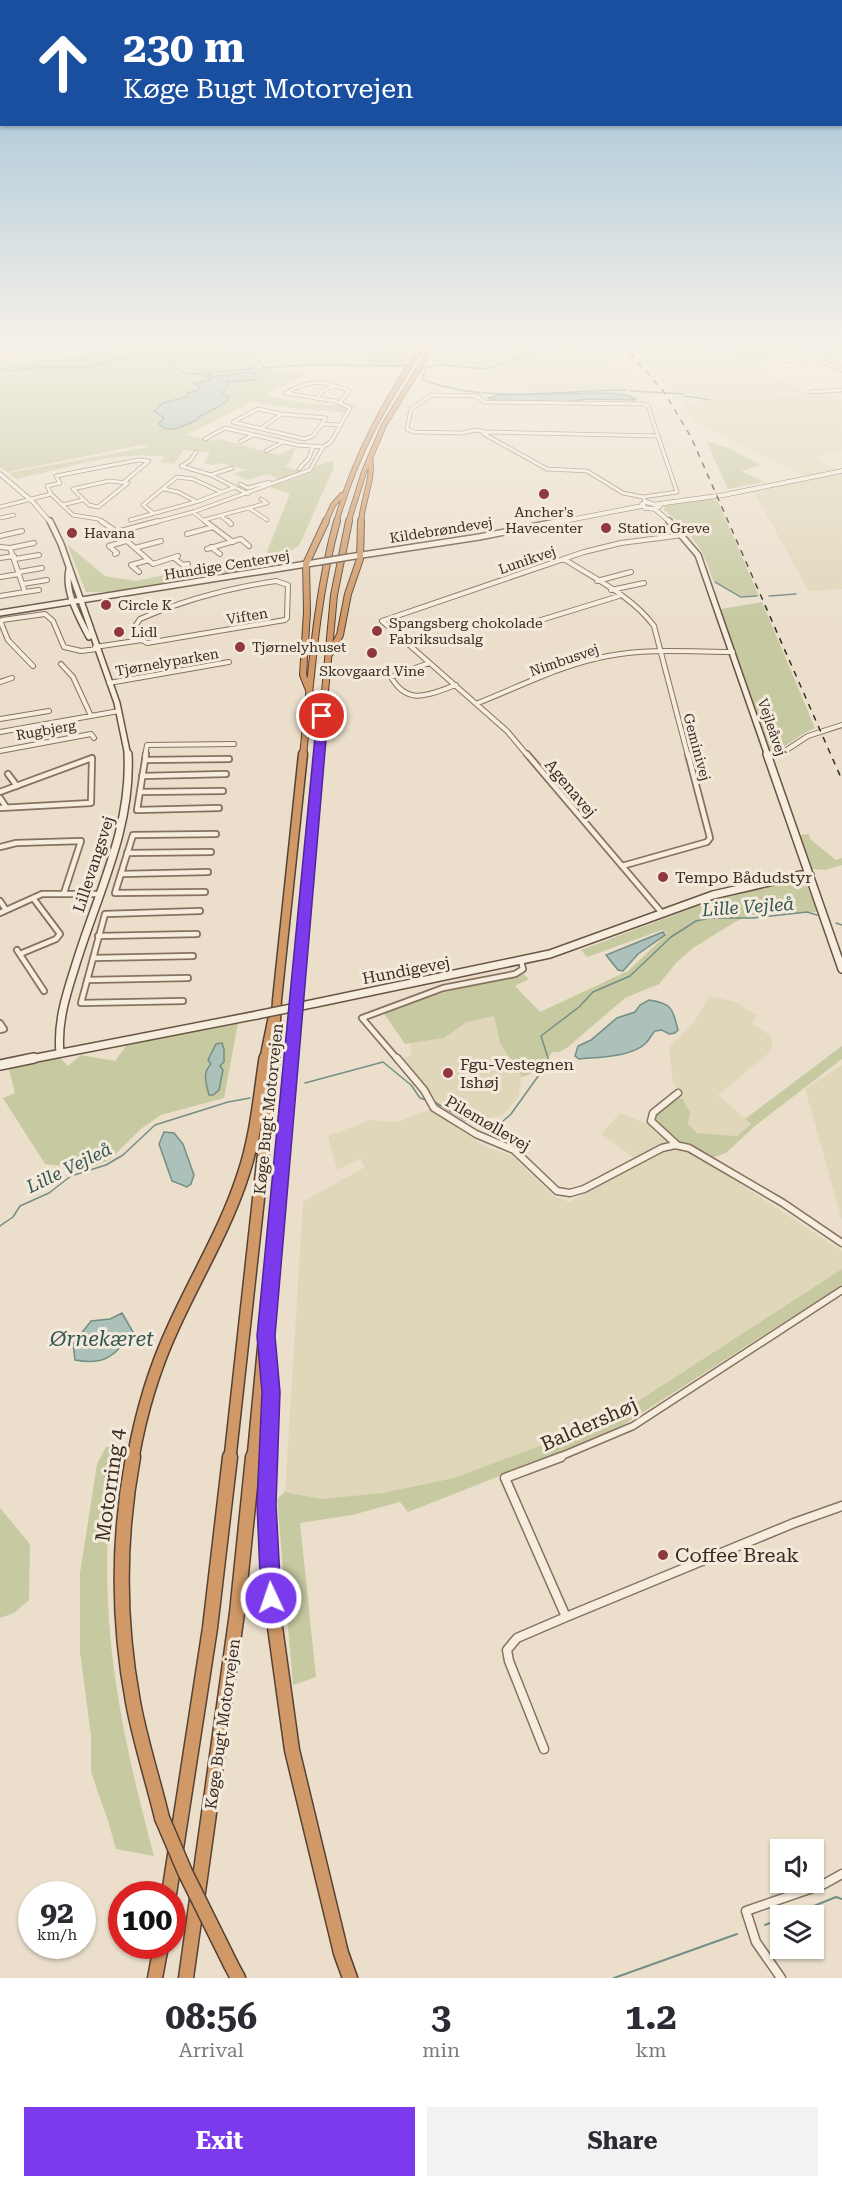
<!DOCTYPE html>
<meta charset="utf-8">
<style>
:root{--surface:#fff;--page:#f2f2f3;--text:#2b2b33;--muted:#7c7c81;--accent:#7c3aed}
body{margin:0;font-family:"Roboto Serif",serif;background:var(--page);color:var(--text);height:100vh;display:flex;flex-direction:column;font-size:22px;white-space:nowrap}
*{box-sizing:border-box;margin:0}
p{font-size:20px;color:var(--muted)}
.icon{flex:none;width:33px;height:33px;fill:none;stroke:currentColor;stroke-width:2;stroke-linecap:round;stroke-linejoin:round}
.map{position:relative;height:1978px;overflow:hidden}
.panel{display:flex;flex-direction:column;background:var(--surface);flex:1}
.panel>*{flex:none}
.banner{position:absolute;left:0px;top:0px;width:843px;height:126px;box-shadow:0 2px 4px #0004;background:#1a4fa0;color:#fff;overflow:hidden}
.controls{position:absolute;left:770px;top:1839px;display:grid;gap:12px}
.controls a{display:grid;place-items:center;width:54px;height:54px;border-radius:0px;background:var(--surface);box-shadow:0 2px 4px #0004;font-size:30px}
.speed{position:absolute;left:18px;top:1881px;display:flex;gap:12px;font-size:30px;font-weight:700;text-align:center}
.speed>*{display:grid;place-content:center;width:78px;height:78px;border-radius:50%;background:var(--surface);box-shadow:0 2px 4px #0004;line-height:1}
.speed small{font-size:15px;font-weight:400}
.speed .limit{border:9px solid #d22;background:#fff;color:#111}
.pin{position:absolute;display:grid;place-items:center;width:51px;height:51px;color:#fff;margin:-26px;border:3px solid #fff;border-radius:50%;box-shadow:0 2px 6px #0007}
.me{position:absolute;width:66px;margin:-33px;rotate:357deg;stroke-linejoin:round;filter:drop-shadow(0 0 4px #0008)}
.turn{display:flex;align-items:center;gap:21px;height:126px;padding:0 24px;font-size:27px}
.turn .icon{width:78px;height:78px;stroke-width:2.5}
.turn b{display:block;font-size:42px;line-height:51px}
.eta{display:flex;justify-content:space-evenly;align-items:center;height:102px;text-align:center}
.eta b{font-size:36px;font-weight:700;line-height:42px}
.action{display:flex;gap:12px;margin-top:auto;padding:12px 24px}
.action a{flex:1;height:69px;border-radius:0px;background:var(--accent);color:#fff;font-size:24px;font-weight:700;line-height:69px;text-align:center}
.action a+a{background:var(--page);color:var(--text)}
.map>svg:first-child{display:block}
.farmland{fill:#e0d7ba}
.green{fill:#c7c9a1}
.water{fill:#acc1b9;stroke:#738f85;stroke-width:1.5}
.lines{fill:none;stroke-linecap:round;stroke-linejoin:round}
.stream-far1{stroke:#738f85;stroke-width:1.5}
.stream{stroke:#738f85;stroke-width:2}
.street-far4-casing{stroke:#877261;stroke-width:4.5}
.street-far3-casing{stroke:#877261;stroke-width:6}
.street-far2-casing{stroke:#877261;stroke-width:8}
.street-far1-casing{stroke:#877261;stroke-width:9}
.street-casing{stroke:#877261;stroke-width:11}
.secondary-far3-casing{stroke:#695444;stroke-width:5}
.secondary-far2-casing{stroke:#695444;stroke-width:8}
.secondary-far1-casing{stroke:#695444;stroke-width:10}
.secondary-casing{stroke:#695444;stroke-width:12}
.highway-far4-casing{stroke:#564135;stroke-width:6}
.highway-far3-casing{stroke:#564135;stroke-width:8}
.highway-far2-casing{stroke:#564135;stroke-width:11}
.highway-far1-casing{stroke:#564135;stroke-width:14}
.highway-casing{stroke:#564135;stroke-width:17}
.street-far4{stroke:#f6eddf;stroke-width:3}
.street-far3{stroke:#f6eddf;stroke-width:4}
.street-far2{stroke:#f6eddf;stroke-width:4.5}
.street-far1{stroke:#f6eddf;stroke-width:6}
.street{stroke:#f6eddf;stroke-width:8}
.secondary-far3{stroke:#f6eddf;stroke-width:4}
.secondary-far2{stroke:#f6eddf;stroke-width:5}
.secondary-far1{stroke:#f6eddf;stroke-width:7}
.secondary{stroke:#f6eddf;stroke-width:9}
.highway-far4{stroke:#d09967;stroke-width:4.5}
.highway-far3{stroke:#d09967;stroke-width:6}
.highway-far2{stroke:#d09967;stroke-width:8}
.highway-far1{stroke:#d09967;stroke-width:11}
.highway{stroke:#d09967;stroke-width:14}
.rail{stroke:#392c23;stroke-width:1.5;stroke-dasharray:6 6;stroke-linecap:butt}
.secondary-bridge-far1-casing{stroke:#695444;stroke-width:8;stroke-linecap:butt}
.secondary-bridge-casing{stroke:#695444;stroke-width:10;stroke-linecap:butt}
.highway-bridge-casing{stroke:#564135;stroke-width:17;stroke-linecap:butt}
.secondary-bridge-far1{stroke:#f6eddf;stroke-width:5}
.secondary-bridge{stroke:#f6eddf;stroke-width:7}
.highway-bridge{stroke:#d09967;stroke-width:14}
.route{fill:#7c3aed;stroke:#51269a;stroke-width:1.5}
.poi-dot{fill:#90373f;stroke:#f3eadb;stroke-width:2}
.labels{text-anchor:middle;stroke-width:6;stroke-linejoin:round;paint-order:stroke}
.far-poi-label{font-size:14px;fill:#392c23;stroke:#f3eadb;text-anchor:start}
.far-street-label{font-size:14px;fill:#392c23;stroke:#f3eadb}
.street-label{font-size:16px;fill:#392c23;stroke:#f3eadb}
.poi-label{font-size:16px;fill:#392c23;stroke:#f3eadb;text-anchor:start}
.water-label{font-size:18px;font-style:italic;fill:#345752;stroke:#f3eadb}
.near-street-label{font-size:20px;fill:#392c23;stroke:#f3eadb}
.near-poi-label{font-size:20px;fill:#392c23;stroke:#f3eadb;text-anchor:start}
.near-water-label{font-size:21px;font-style:italic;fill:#345752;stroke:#f3eadb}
</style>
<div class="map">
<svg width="842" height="1978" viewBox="0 0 842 1978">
<rect width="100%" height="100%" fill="#ebdfcc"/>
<path class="farmland" d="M243,344h152l-26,13 -4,8 -99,2z
M441,344h106l-16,8 -42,13 -59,-1z
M571,344l68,34 -26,3 11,9 -95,1 -47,-16 1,-3 72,-26z
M629,344h75l38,17 66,-10 9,3 21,-4 4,2v3l-89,10 53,26 -101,7 -35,-7z
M820,392l22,9v50l-26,6 24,14 -33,6 -112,-54 -12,-21z
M842,473v116l-33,2 -54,-97 31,-11z
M710,996l25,6 22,13 -5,8 19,13 2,7 -4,10 -51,42 33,28 -14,13 -40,-3 -9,-9 2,-12 -17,-29 -4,-35 25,-26z
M494,1016l6,27 22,34 -4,21 -16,18 -27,4 -37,-18 -14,-12 -26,-30 13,-5 -1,-12 34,-5 23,-16z
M842,1065v155l-37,-131z
M434,1108l22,14 -4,3 35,22 25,9 42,40 15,6 100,-53 11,-1 12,4 150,99v18l-233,151 -61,24 -94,34 -72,15 -61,6 -36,-7 18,-290 62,-35 -5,-8 -23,11 -9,-34 42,-16 27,2z
M620,1113l33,13 21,16 -39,17 -34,-25z"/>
<path class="green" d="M131,344h103l22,25 47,6 -37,20c31,7 61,14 91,7l-7,11 -58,-5 -41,-6 -64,33 27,6 6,-2 58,16 18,-8 -6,15 -6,5 18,4 -22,9 -12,-6 -21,6 -13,-6 12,-4 -24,-7 -10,2 -8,-2 6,-11 -27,-2 -9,14 -14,-2 5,-5c-51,-7 -100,12 -149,22l-7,-6 139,-26 -2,-3 -139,28 -7,-5v-96l8,2 -8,-5v-11l4,4 7,2c39,-4 82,-5 120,-19z
M395,344h23l-15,23 -38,-2 4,-8z
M708,344h122l-81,16 -20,-7 13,-3c-11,-6 -22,-1 -34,-6z
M706,441l25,8 30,16 -20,6 23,11 -36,7z
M333,460l1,7 -34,77 -8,6 -23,5 6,9 -155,28h-34l-19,-48 38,32 31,5 130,-27 24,-60 -20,-7 31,-11 13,-9z
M712,498l6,4 41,94h-16l-30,-16c-10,-33 -23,-48 -49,-70l1,-4z
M762,602l53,126c-15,5 -25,18 -41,23l-5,-2 -48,-140z
M809,834l1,5 26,21 6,-2v7l-17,5 -13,-1 -12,-34z
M787,882l20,3 10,27 -67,3 -15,7 -42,26 -16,14 -18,22 -34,14 -57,49 -8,5h-7l-20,21 -11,4 -22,-34 -6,-27 -27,6 -23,16 -39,6 -22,-32 54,-18 86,-20 6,5 -14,7 25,26 88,-41 39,-37 -5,-4 -75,27 -6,-7 146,-55z
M238,1023l-14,75 -63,17 -19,13 -33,32 -23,9 -41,-5 -42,-66 12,-5 -7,-27 52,-8 8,8 13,-11 34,6 12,-16z
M842,1046v13l-87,67 -29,27 -14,5c-18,-9 -51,-20 -58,-41l19,-17 9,-2 8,14 -2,12 9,9 40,3 14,-12 -6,-5z
M842,1269v16l-219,140 -34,16 -181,71 -8,-10 -48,13 -52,8 16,154 -23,8 -16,-186 8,-7 36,7 61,-6 72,-15 155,-58z
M120,1445c-30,142 -3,273 34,411l-38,-7 -8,-28 -17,-49v-36l-11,-84v-79l17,-109 9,-17z
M0,1508l30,36 -1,56 -15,13 -14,5z"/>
<path class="water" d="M248,372l7,1 1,7 -29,2 1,4 -6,7 6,3 -1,6 -28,15 -2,3c-12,5 -28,15 -38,4l5,-6 -10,-7 9,-8 26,-7 -1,-3 13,-4 -7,-6 16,-3 -3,-2z
M608,393l19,2 10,5 -51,-1 -19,3 -70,-2 -9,-2 9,-3z
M663,932l2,3 -27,19 -15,17 -5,-1 -12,-15z
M649,1000c22,3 24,8 29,30l-3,3 -6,1 -7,-4 -7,1c-3,3 -6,9 -9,12 -14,14 -47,14 -67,16l-4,-3 3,-10 13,-6 26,-22 18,-6 5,-7z
M222,1043l2,6v13l-4,4 3,4 -4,20 -6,5h-4c-3,-12 -7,-22 2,-31l-3,-4 8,-16z
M164,1132l10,1 9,11 11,31 -3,9 -4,3 -15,-6 -13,-37z
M122,1313l11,19c-18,23 -27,34 -58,28l-2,-16 18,-23 19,-2z"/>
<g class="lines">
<path class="stream-far1" d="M242,344l22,23
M441,365l46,4 72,-25
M263,368l44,-3 99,1
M424,368l14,-3
M0,369l9,2 35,-4h42l50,-12h26l22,18 27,2 -3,-2 50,-5
M424,380l-2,-2 4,-8
M426,381c63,23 135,9 201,9
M631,391l53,3
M685,396l26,4
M715,582l26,15 16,-1
M769,596l27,-2
M836,923l6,2
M305,1083l78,-21 28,23 9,13 6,2
M433,1101l32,19 37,2 9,-8 38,-53 -8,-25 38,-29 14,-15 37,-16 41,-39 25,-16 14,-3h42l55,-6 10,3
M0,1226l13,-9 7,-11 29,-13 22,-17 35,-11 17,-10 32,-30 73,-23 22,-4"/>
<path class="stream" d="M789,1916l47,-19 6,2
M765,1925l15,-6
M614,1978l123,-44"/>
<g class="street-far4-casing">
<path id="street-far4" d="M18,344l4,10
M0,356l90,-12
M817,359l25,11
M784,361l50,-5
M811,392l31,-2
M317,399l5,-8 13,-5
M258,409l24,5 44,4 -13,18 -9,3 -71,-17z
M322,424l19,1
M263,427l19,-13
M486,432l-10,-2 -14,3 -48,-1 -7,-3 4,-20 21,-14 45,1 7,6 159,2 5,2 10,30
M490,432l168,4 19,56 -34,5 -20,-4 -36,-22 -40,-2 -63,-35z
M205,439l20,-11 72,17 26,2
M240,442l13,-7
M266,451l17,-9
M196,452l-6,9 -9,5 30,9 37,19
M299,469l10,-11 4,-12
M211,475l21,-7
M109,481l19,2 -30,24 -9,-2 -16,-16z
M240,484l8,4 21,-6
M164,489l14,3 17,9
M51,494l-4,-8 13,-3 -4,-7 82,-16 11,1 -25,21
M643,497l3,5
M62,505l21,-5
M0,507l51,-13 22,21 25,4 6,4
M249,508l18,12
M193,512l14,11
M153,513l-10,-8 34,-28 16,2 28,13
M221,516l9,7
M0,518l14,-3
M130,520l69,-19 36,-14
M204,520l63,-17 -6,-4
M152,523l41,-11 117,-42 13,-23 8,-5 19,-34 -15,-7 -50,-8c27,-14 36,-13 64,-2l-8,10"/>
</g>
<g class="street-far3-casing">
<path id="street-far3" d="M101,521l16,11 41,-11
M205,521l28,21
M228,521l3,3
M117,532l36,32 25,-8
M187,534l26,-7
M0,536l22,-5
M0,547l10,1 15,44 -25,4
M211,547l9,7
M10,548l24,-5
M135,548l26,-7
M207,549l34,-10 8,7
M115,554l2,-1 -8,-7 17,-5
M0,558l14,-2
M174,558l9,7 5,-1
M15,559l24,-4
M564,559c31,20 68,37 90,67l34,130
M19,572l23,-4
M139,572l-8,-7 18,-5
M0,577l19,-3
M276,581l12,4 -1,33 -2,2 -138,23 -5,-3 -6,-15 4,-6c44,-19 89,-31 136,-38z
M597,581l34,-9
M23,584l24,-4
M611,590l33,-7
M25,592l14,-2
M528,624l91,-28
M95,647l47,-7
M429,663l-38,14c17,30 39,17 65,8
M61,664l12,13 18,39
M33,666l-25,-26 -7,-17 1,-3 43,-6 8,7 11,26 17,4 16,-2
M0,682l12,-4
M109,683l120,-21
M478,703c43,-17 85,-39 130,-47 41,-8 84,-4 125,-4
M0,719l49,-8
M0,732l119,-21
M0,751l91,-17 3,4
M145,756l2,-11 87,-1
M528,756l-21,-25 -125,-110 202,-69 37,-9 62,-8
M771,756l14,-5 23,-15 34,-11"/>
</g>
<g class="street-far2-casing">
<path id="street-far2" d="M146,754l-9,56 82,-2
M527,754l135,159
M770,756l6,-2
M145,760l84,-1
M8,774l9,12
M142,776l84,-2
M0,792l92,-34 -1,45 -91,5
M140,792l83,-1
M0,798l6,9
M0,847l16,-4 65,-2 -17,52
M127,853l84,-1
M622,866l85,-24 3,-4 -22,-84
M121,874l87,-2
M205,892l-90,1 18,-58 83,-1
M0,901l6,9
M0,913l42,-19h57
M98,936l99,-2
M17,950l27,41
M20,954l36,-15 4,-5 -27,-36
M93,958l100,-2
M87,980l101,-2
M183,1001l-102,2 24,-89 95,-3
M0,1023l4,6 -4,1
M398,1060l-36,-42 81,-30 72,-14 8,-5 -2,-8"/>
</g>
<g class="street-far1-casing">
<path id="street-far1" d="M397,1058l27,32 10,18 42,26 38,16 43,41 13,2 14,-4 78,-41 13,-3 14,3 94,55 59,40
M676,1144l-25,-23 2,-8 25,-20
M557,1458l76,-32 209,-136"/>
</g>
<g class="street-casing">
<path id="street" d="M561,1457l-56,21 61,139 228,-94 48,-17
M544,1749l-35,-88 -2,-11 10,-12 49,-21
M781,1978l-25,-36 -10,-31 78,-27 18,-10"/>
</g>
<g class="secondary-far3-casing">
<path id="secondary-far3" d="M0,474l33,28 18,21
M646,502l14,4 -5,3 -10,-1 -3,-4z
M658,504l66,-9 118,-24
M655,509l16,14
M554,523l88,-17"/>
</g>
<g class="secondary-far2-casing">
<path id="secondary-far2" d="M50,521l11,23 56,159 11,53
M669,521l29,34 70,201
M349,557l130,-20 82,-16
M69,569c-5,23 10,48 20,68
M0,613l319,-51"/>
</g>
<g class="secondary-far1-casing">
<path id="secondary-far1" d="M767,754l75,215
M316,1003l234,-49 163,-59 87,-20h10
M60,1053c-3,-30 6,-58 15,-86 21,-70 57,-138 53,-213
M26,1060l231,-45"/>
</g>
<g class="secondary-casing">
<path id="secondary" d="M0,1065l34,-7"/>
</g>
<g class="highway-far4-casing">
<path id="highway-far4" d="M325,523l8,-18 9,-10
M336,523c19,-68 49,-121 88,-179
M348,523l16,-51 20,-47 50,-81
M361,523c1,-22 13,-44 9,-65"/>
</g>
<g class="highway-far3-casing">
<path id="highway-far3" d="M330,653l10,-18 8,-41 12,-35 1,-38
M309,690l-6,-15 4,-63 -1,-48 20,-43
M303,756c8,-78 13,-159 34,-235
M319,756l15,-161 15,-74"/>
</g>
<g class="highway-far2-casing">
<path id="highway-far2" d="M264,1060l10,-49
M274,1060l3,-60 26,-246
M291,1060l28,-306"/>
</g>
<g class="highway-far1-casing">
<path id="highway-far1" d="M267,1354l4,38 -3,66
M133,1458c8,-45 21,-89 40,-130 23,-51 53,-100 70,-153 13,-38 16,-78 22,-117
M230,1458l44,-400
M253,1458l38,-400"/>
</g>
<g class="highway-casing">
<path id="highway" d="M133,1457c-15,81 -15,164 0,245 7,39 20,78 29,116
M268,1457l-2,47 5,94 21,152 49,203 9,25
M169,1894l41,-266 20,-171
M231,1965l7,13
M155,1978l6,-32
M186,1978l51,-365 16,-156"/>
</g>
<use href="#street-far4" class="street-far4"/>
<use href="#street-far3" class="street-far3"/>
<use href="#street-far2" class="street-far2"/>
<use href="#street-far1" class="street-far1"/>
<use href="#street" class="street"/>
<use href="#secondary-far3" class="secondary-far3"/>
<use href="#secondary-far2" class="secondary-far2"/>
<use href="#secondary-far1" class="secondary-far1"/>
<use href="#secondary" class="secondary"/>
<use href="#highway-far4" class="highway-far4"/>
<use href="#highway-far3" class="highway-far3"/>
<use href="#highway-far2" class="highway-far2"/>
<use href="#highway-far1" class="highway-far1"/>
<use href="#highway" class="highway"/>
<path class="rail" d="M622,344l42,48 27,45 151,343"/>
<g class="secondary-bridge-far1-casing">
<path id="secondary-bridge-far1" d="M319,562l30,-5"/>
</g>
<g class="secondary-bridge-casing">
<path id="secondary-bridge" d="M257,1015l59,-12"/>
</g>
<g class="highway-bridge-casing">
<path id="highway-bridge" d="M162,1818l23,54 46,93"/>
</g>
<use href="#secondary-bridge-far1" class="secondary-bridge-far1"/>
<use href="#secondary-bridge" class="secondary-bridge"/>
<use href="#highway-bridge" class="highway-bridge"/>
</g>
<linearGradient id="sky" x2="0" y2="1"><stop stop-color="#90b9d5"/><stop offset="0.55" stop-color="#f6f1e8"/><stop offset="1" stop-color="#f6f1e8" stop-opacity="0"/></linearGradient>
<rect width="842" height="621" fill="url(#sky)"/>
<path class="route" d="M322,712l6,4 -53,620 5,56 -4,112 5,94 -3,7 -7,3 -7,-3 -3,-7 -4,-94 5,-112 -5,-56 60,-620z"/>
<g class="poi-dot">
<circle cx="544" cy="494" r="6"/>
<circle cx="606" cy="528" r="6"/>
<circle cx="72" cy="533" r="6"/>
<circle cx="106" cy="605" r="6"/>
<circle cx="377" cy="631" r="6"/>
<circle cx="119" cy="632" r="6"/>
<circle cx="240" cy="647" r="6"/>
<circle cx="372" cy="653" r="6"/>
<circle cx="663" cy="877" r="6"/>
<circle cx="448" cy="1073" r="6"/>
<circle cx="663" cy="1555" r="6"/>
</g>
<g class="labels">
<g class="far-poi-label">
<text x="544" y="517" text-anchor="middle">Ancher's<tspan x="544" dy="16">Havecenter</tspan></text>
<text x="618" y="533">Station Greve</text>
<text x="84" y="538">Havana</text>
<text x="118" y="610">Circle K</text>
<text x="389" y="628">Spangsberg chokolade<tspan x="389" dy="16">Fabriksudsalg</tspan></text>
<text x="131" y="637">Lidl</text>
<text x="252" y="652">Tjørnelyhuset</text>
<text x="372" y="676" text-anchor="middle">Skovgaard Vine</text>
</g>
<g class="far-street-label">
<text transform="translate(441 530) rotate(-9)" y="5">Kildebrøndevej</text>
<text transform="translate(527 560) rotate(-19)" y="5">Lunikvej</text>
<text transform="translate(227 565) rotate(-9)" y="5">Hundige Centervej</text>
<text transform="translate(247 616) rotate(-9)" y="5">Viften</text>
<text transform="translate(564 660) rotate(-19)" y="5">Nimbusvej</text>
<text transform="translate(167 662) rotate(-10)" y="5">Tjørnelyparken</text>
<text transform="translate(772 727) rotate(71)" y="5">Vejleåvej</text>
<text transform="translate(46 730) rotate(-10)" y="5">Rugbjerg</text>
<text transform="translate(697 747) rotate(75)" y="5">Geminivej</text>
</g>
<g class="street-label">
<text transform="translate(571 788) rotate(50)" y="6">Agenavej</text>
<text transform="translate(93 864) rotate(-72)" y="6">Lillevangsvej</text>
<text transform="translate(406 970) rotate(-11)" y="6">Hundigevej</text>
<text transform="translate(268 1109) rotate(-84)" y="6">Køge Bugt Motorvejen</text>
<text transform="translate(488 1123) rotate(30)" y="6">Pilemøllevej</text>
<text transform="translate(222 1724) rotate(-82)" y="6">Køge Bugt Motorvejen</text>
</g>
<g class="poi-label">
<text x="675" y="883">Tempo Bådudstyr</text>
<text x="460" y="1070">Fgu-Vestegnen<tspan x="460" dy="18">Ishøj</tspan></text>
</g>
<g class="water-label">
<text transform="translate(748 907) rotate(-4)" y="6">Lille Vejleå</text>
<text transform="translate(69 1168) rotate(-26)" y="6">Lille Vejleå</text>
</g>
<g class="near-street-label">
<text transform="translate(589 1424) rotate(-24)" y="7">Baldershøj</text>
<text transform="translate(110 1485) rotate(-82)" y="7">Motorring 4</text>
</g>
<g class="near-poi-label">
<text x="675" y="1562">Coffee Break</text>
</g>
<g class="near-water-label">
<text x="102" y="1346">Ørnekæret</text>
</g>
</g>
</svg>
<div class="controls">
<a><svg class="icon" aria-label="sound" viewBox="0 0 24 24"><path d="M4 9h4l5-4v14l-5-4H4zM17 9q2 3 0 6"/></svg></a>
<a><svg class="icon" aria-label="layers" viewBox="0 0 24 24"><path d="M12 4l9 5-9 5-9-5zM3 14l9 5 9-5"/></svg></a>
</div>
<div class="speed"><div>92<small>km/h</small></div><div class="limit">100</div></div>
<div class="pin" style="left:322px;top:716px;background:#d93025"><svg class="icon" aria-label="arrive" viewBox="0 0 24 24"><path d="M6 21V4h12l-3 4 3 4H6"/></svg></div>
<svg class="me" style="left:271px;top:1598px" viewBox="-20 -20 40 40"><circle r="17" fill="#7c3aed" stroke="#fff" stroke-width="3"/><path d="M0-11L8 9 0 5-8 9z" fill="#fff"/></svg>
<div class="banner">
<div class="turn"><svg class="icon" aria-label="ahead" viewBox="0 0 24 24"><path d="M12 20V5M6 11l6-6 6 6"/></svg><div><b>230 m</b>Køge Bugt Motorvejen</div></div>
</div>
</div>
<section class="panel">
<div class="eta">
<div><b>08:56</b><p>Arrival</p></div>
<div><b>3</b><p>min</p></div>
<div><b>1.2</b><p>km</p></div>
</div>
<div class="action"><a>Exit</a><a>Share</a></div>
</section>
